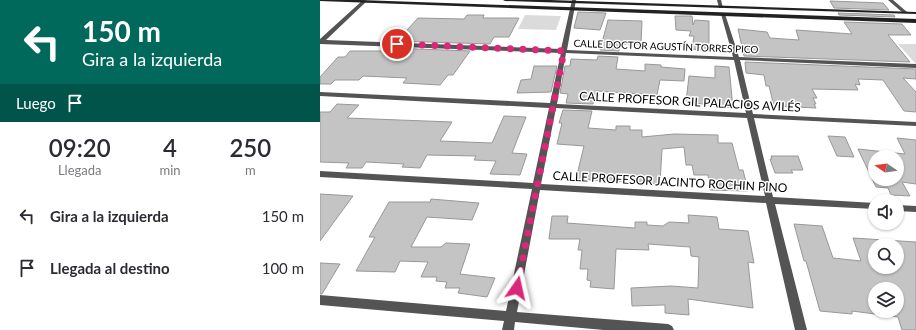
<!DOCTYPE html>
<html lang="es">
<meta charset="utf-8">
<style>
:root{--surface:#fff;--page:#f2f2f3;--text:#2b2b33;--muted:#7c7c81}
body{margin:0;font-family:Lato,sans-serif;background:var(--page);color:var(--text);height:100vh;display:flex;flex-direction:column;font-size:15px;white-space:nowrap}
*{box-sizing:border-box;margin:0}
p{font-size:13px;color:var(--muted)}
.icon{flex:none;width:22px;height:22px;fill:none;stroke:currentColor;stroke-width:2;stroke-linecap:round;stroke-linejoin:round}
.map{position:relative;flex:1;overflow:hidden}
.sheet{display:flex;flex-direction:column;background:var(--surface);width:320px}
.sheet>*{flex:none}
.top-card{background:#00695c;color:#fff;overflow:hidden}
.needle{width:26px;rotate:283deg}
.tools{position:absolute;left:548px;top:150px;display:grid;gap:8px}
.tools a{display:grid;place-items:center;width:36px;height:36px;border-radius:50%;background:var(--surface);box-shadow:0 1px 3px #0004;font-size:20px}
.pin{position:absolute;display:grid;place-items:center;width:34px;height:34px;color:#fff;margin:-17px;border:2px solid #fff;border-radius:50%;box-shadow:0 1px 4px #0007}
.me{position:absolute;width:44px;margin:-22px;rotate:11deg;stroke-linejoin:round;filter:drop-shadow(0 0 3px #0008)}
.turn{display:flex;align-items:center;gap:14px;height:84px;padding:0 16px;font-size:18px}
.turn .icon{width:52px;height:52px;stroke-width:2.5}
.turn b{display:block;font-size:28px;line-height:34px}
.then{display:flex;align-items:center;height:38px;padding:0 16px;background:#0003;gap:8px;font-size:15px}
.eta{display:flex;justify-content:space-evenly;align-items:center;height:68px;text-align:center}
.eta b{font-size:24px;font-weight:600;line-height:28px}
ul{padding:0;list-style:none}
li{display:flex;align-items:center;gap:12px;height:52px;padding:0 16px}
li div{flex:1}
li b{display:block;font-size:15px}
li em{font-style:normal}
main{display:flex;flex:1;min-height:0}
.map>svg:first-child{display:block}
.green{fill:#dbdbdb}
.building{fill:#c4c4c4;stroke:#989898;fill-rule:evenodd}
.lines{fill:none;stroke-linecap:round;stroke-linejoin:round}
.street{fill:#545454;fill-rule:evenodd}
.secondary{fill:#212121;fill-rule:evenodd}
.route{stroke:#db2777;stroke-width:7;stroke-dasharray:0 12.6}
.labels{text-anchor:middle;stroke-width:3;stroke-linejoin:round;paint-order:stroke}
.far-street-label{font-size:10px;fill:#000;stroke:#fff}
.street-label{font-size:12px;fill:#000;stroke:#fff}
</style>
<main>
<section class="sheet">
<div class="top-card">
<div class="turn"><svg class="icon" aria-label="left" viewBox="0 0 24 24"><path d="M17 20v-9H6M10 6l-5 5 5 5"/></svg><div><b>150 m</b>Gira a la izquierda</div></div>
<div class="then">Luego<svg class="icon" aria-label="arrive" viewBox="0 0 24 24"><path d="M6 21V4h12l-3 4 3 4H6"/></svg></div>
</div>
<div class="eta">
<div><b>09:20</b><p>Llegada</p></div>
<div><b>4</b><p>min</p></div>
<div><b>250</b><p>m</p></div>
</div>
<ul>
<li><svg class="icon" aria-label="left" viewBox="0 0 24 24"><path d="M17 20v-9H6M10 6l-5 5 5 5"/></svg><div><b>Gira a la izquierda</b></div><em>150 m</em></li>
<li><svg class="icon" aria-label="arrive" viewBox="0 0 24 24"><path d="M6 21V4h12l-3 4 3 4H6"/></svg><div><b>Llegada al destino</b></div><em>100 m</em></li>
</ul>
</section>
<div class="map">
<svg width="596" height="330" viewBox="0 0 596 330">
<rect width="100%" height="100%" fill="#fff"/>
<path class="green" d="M205,15l36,1 -5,14 -38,-1z
M578,44h18v20z"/>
<path class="building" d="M510,1l53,2 6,7 -55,-2z
M258,12l28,1 -6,17 -26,-2z
M518,13l56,2 1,2 -56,-2z
M147,15h17l-1,3h36l-10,19h-15l-4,7 -93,-3 21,-23 46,1z
M355,16h17l1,9 2,-5 14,1v30l-17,-2 2,-13h-5l2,-5 -15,-1z
M288,20l34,1 -1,23h-21l-1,7 -19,-1z
M524,22l58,2 9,11h-23l22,27 -166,-6 -6,-27 29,3 3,6 29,2 -3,-10 56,4z
M71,48l79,3 -17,24h-5l-8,10 -37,-2 4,-5 -44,-2 -4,4h-24l-4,4h-11v-7l18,-20h7l5,-6h38z
M278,56l20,1 -2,12 29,2v-7l16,1v2l24,2 -1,12 -24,-1 -3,15 -61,-4 -3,13 -27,-1 2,-9 -8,-1 5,-27h5l1,-7 26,1z
M425,62l171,7v10l-13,-1 13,14v20l-12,-1 -21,-31 -25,-1 2,6 -5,-1 3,6 -46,-1 5,9h-4l3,6h-2l2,4 -42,-2 -5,-20h-3l-2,-11 -18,-2z
M214,66h23l-6,26 -34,1 4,-13 10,-1z
M395,66l14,1 4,41 -47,-6 3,-26 26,2z
M17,104l22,1 -12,13 105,4 -12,19 52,2 12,-27 22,1 -14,36 15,1 -7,21 -30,-1 6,-13 -22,-1 2,-4 -49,-1 -7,13 -18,-1 2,-3 -38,-2 -4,6h-16l3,-5 -29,-1v-50h10z
M243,110l29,1 -4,17 28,2v-4h14v4h12v7l32,-3 44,1v8h14l7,27h4l5,21 -38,-1 -2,-15h-14l-2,-10h-6l-2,-18 -22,2 -2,35 -84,-5 8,-33 -27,-2 5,-21h-3z
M508,136l17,1 9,20 -17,-1z
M577,138l19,2v44l-14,-2 8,14 -19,-1 -3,-7 -12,-1 -18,-38 47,5zM555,157h22v22h-22z
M451,156h27l5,14h-12l2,3h-18l-5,-14h2z
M0,194l33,2 -33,45z
M111,199l48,4 -7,17 -45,-3 -16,30h30l5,-4 24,1 -10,30 35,4 -8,19 -29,-4 2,-5h-15l2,-6 -11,-1 1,-4h-16l7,-15 -28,-1 -5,11 -39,-1 19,-34h-6l20,-35h41z
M368,215l29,2 2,12 29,2 6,32 -6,-1 5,46 -65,-9 1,16 -24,-2v-8l-33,1 -1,-18 40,-2 27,2 1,-31 -8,-1 -1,-9 -42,-3 1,6 -33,-1 -2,40 -24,-2 1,-6 -4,-1 1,-11h-8l2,-19h-4l2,-11h-31l3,-23h16l-1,7 68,5v-6h12v3l16,1 6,-4 20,1z
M474,224l28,2 11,32 28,3 -8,-23 63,4v88h-14l-4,-13 -46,-6v3l-32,-3 -14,-50h-2zM555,245h22v22h-22zM555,289h22v22h-22z
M0,263l20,1 -18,30h-2z"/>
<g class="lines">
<path class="street" d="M43,0l4,1 -41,39 235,9 11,-49h4l-9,50 166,7 -12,-43 2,-1 2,1 14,43 177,7v4l-176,-8 13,54 163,8v4l-162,-8 19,79 102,6v6l-100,-5 32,126h-12l-29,-127 -226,-13 -23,122 151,12 4,2 2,4h-70l-89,-8 -1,8h-12l2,-9 -184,-16v-10l186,16 26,-122 -212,-12v-6l213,12 16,-75 -229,-12v-4l230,11 11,-50 -241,-9v-5zM246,53l168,7 12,53 -189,-9zM236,108l191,10 18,78 -224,-12z
M397,0h4l2,8h-4z
M568,0h5l14,12 -4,1z
M577,205l19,1v6l-19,-1z"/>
<path class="secondary" d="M0,0h40l556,19v4l-596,-22z
M183,0h47l366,12v2l-411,-13z"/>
</g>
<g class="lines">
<path class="route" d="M77,44l167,7 -47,237"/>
</g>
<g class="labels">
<g class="far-street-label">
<text transform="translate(346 46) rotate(2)" y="4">CALLE DOCTOR AGUSTÍN TORRES PICO</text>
</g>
<g class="street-label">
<text transform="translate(370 102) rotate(3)" y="4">CALLE PROFESOR GIL PALACIOS AVILÉS</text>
<text transform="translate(350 182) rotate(3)" y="4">CALLE PROFESOR JACINTO ROCHIN PINO</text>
</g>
</g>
</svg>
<div class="tools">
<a><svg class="needle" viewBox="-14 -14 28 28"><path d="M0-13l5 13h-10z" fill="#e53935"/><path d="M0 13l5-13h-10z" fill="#7c7c81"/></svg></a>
<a><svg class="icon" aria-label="sound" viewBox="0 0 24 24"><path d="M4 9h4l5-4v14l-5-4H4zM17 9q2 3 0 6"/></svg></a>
<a><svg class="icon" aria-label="search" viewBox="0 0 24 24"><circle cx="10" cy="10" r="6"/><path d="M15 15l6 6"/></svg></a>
<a><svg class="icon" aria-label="layers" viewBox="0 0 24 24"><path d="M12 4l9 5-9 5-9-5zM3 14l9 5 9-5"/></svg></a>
</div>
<div class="pin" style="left:77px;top:44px;background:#d93025"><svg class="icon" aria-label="arrive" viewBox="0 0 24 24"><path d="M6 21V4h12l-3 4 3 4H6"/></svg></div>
<svg class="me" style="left:197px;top:288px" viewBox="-20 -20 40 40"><path d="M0-17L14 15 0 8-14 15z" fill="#db2777" stroke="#fff" stroke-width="4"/></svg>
</div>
</main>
